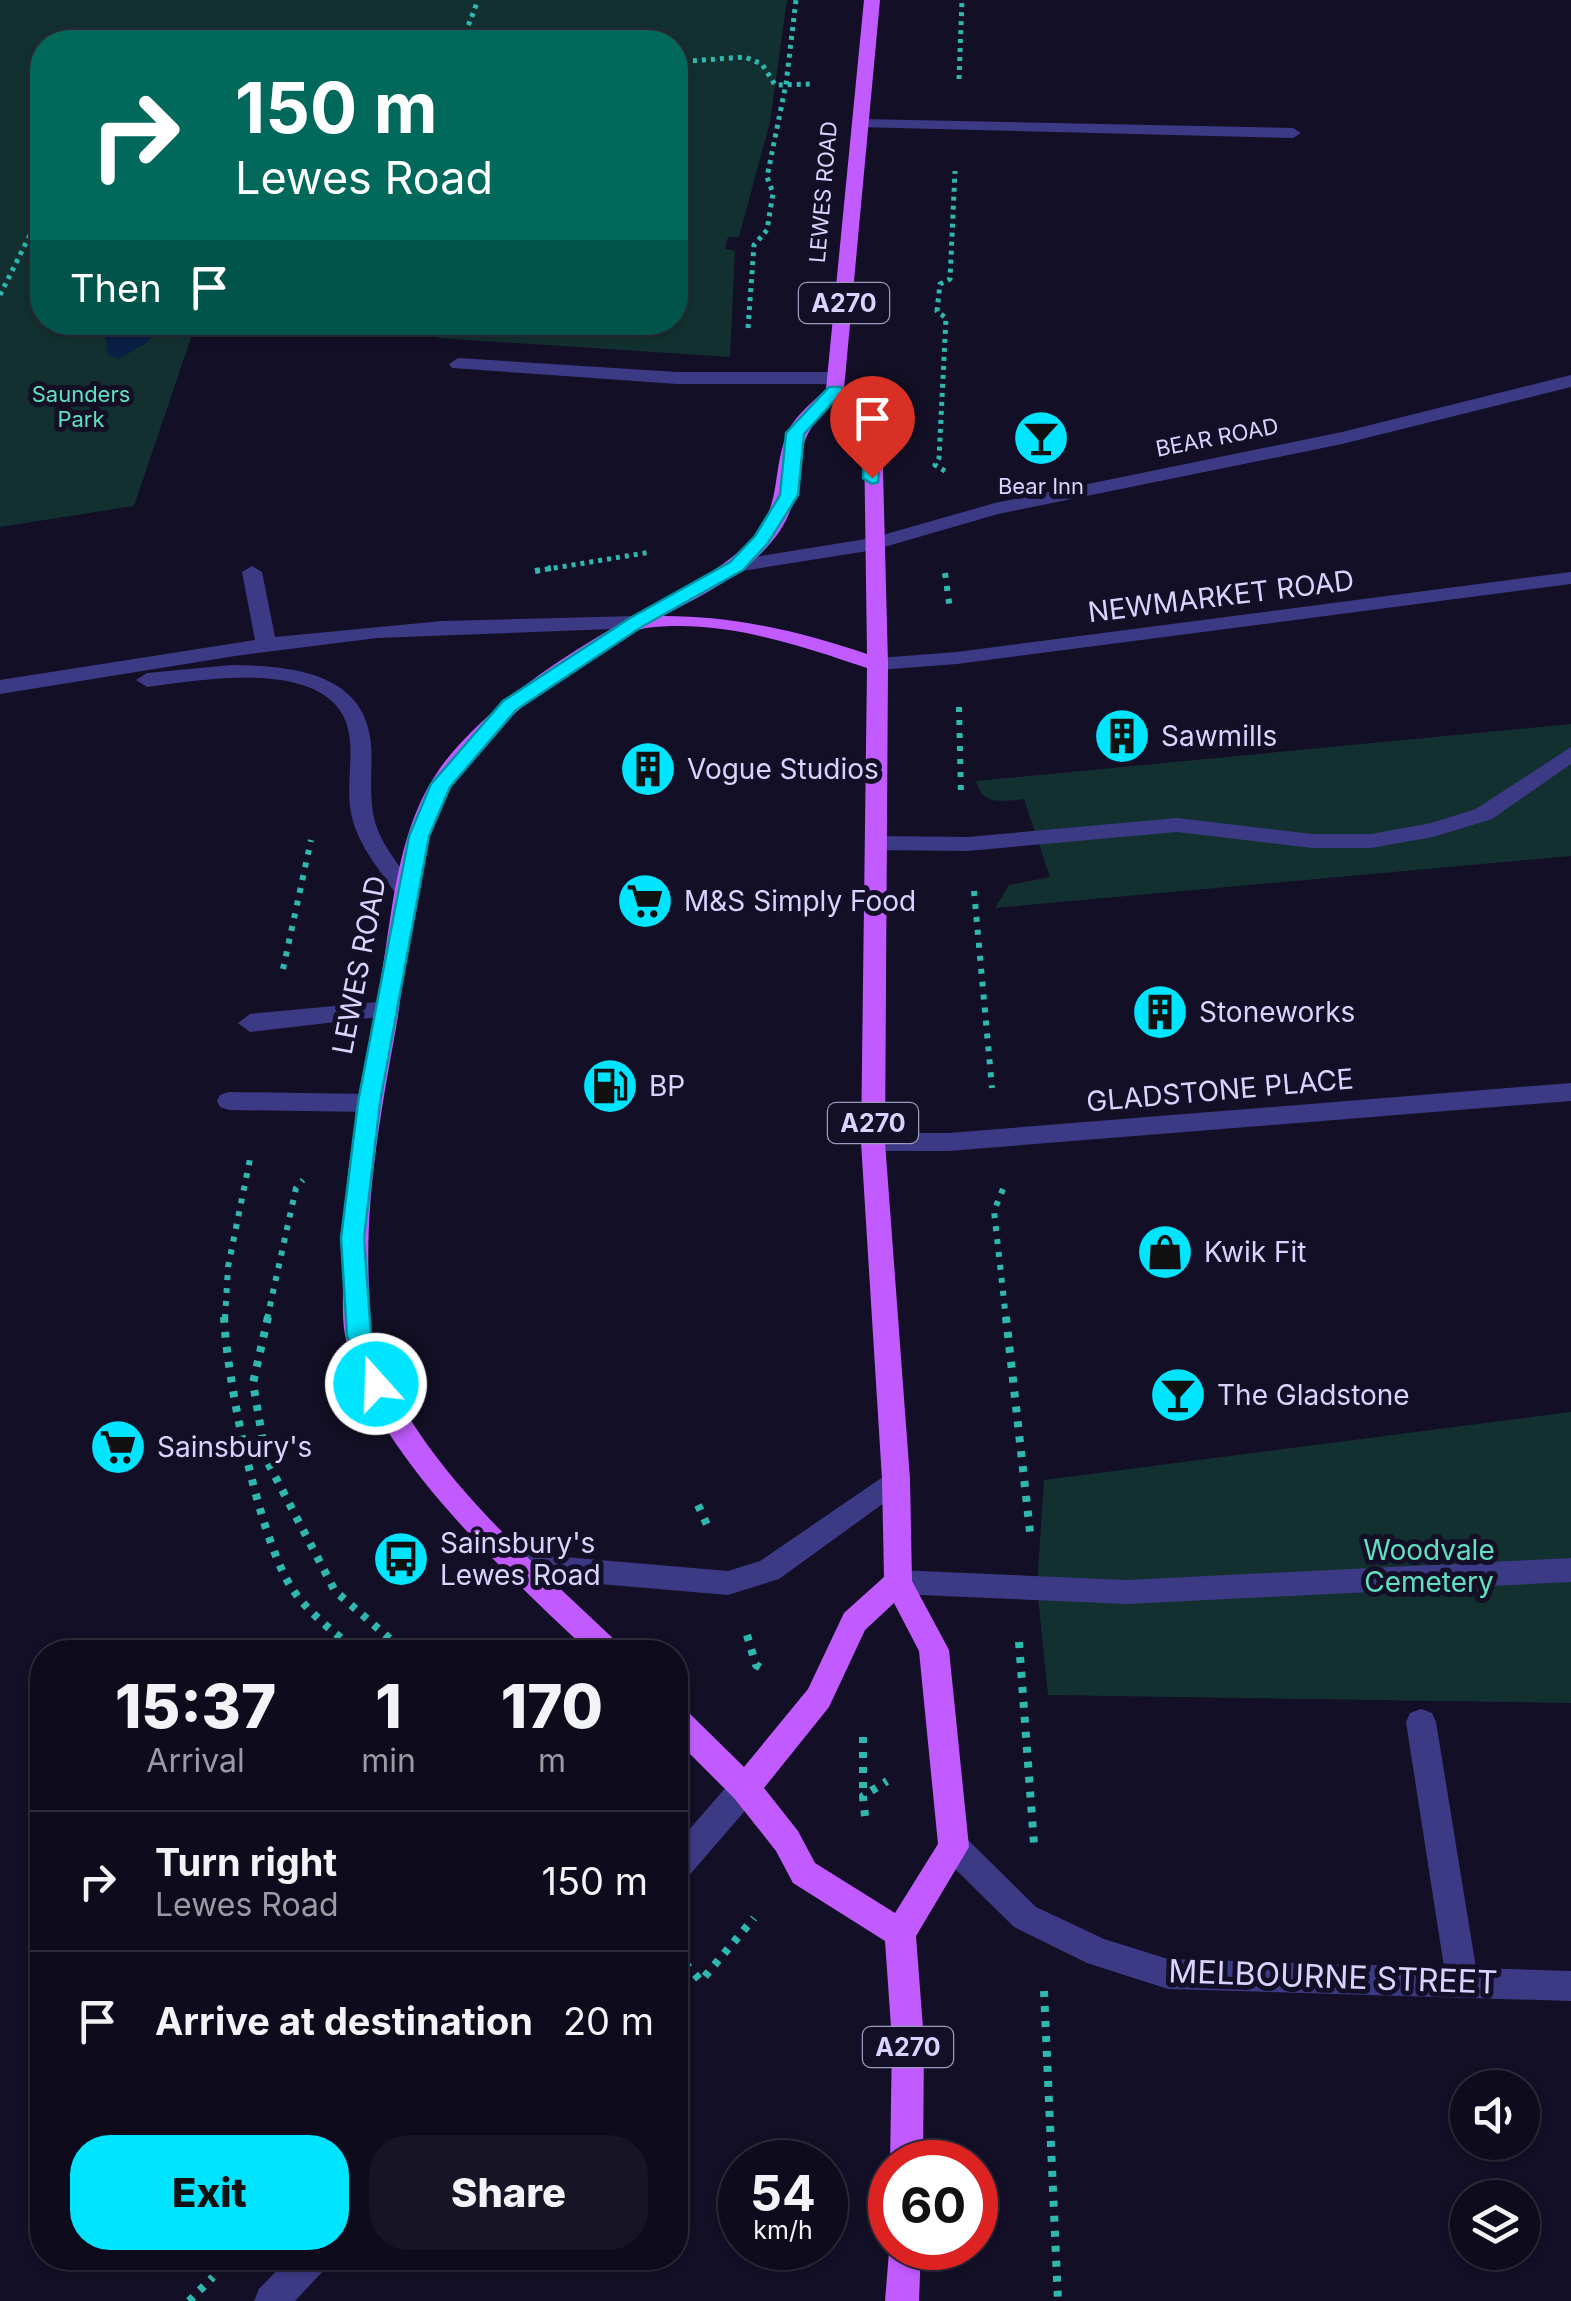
<!DOCTYPE html>
<style>
:root{--surface:#0e0b1c;--page:#171425;--text:#f1f3f6;--muted:#9b9ba3;--line:#2e2b3b;--accent:#00e5ff}
body{margin:0;font-family:Inter,sans-serif;background:var(--page);color:var(--text);height:100vh;display:flex;flex-direction:column;font-size:38px;white-space:nowrap}
*{box-sizing:border-box;margin:0}
p{font-size:32px;color:var(--muted)}
.icon{flex:none;width:55px;height:55px;fill:none;stroke:currentColor;stroke-width:2;stroke-linecap:round;stroke-linejoin:round}
.map{position:relative;flex:1;overflow:hidden}
.sheet{position:absolute;left:30px;top:1640px;width:658px;height:630px;display:flex;flex-direction:column;background:var(--surface);border-radius:40px;box-shadow:0 2px 8px #0004,0 0 0 2px var(--line)}
.sheet>*{flex:none}
.banner{position:absolute;left:30px;top:30px;width:658px;height:305px;border-radius:40px;box-shadow:0 2px 8px #0004,0 0 0 2px var(--line);background:#00695c;color:#fff;overflow:hidden}
.controls{position:absolute;left:1450px;top:2070px;display:grid;gap:20px}
.controls a{display:grid;place-items:center;width:90px;height:90px;border-radius:50%;background:var(--surface);box-shadow:0 2px 8px #0004,0 0 0 2px var(--line);font-size:50px}
.speed{position:absolute;left:718px;top:2140px;display:flex;gap:20px;font-size:50px;font-weight:700;text-align:center}
.speed>*{display:grid;place-content:center;width:130px;height:130px;border-radius:50%;background:var(--surface);box-shadow:0 2px 8px #0004,0 0 0 2px var(--line);line-height:1}
.speed small{font-size:25px;font-weight:400}
.speed .limit{border:15px solid #d22;background:#fff;color:#111}
.pin{position:absolute;display:grid;place-items:center;width:85px;height:85px;color:#fff;margin:-102px -42px;border-radius:50% 50% 50% 0;rotate:-45deg;box-shadow:0 0 10px #0007}
.pin .icon{rotate:45deg}
.me{position:absolute;width:110px;margin:-55px;rotate:340deg;stroke-linejoin:round;filter:drop-shadow(0 0 8px #0008)}
.turn{display:flex;align-items:center;gap:35px;height:210px;padding:0 40px;font-size:45px}
.turn .icon{width:130px;height:130px;stroke-width:2.5}
.turn b{display:block;font-size:70px;line-height:85px}
.then{display:flex;align-items:center;height:95px;padding:0 40px;background:#0003;gap:20px;font-size:38px}
.eta{display:flex;justify-content:space-evenly;align-items:center;height:170px;text-align:center}
.eta b{font-size:60px;font-weight:800;line-height:70px}
.cta{display:flex;gap:20px;margin-top:auto;padding:20px 40px}
.cta a{flex:1;height:115px;border-radius:40px;background:var(--accent);color:#111;font-size:40px;font-weight:800;line-height:115px;text-align:center}
.cta a+a{background:var(--page);color:var(--text)}
ul{padding:0;list-style:none}
li{display:flex;align-items:center;gap:30px;height:140px;padding:0 40px;border-top:2px solid var(--line)}
li div{flex:1}
li b{display:block;font-size:38px}
li em{font-style:normal}
.map>svg:first-child{display:block}
.green{fill:#12302f}
.water{fill:#0a1f44}
.lines{fill:none;stroke-linecap:round;stroke-linejoin:round}
.path-far2{stroke:#2fb8b0;stroke-width:5;stroke-dasharray:4 5;stroke-linecap:butt}
.path-far1{stroke:#2fb8b0;stroke-width:6;stroke-dasharray:5 8;stroke-linecap:butt}
.path{stroke:#2fb8b0;stroke-width:8;stroke-dasharray:6 9;stroke-linecap:butt}
.minor{fill:#3d3a85;fill-rule:evenodd}
.major{fill:#c25bff;fill-rule:evenodd}
.route{fill:#00e5ff;stroke:#0095a6;stroke-width:2.5}
.labels{text-anchor:middle;stroke-width:10;stroke-linejoin:round;paint-order:stroke}
.far-street-label{font-size:22px;fill:#d9d4ff;stroke:#130f26}
.far-park-label{font-size:22px;fill:#5fe0c0;stroke:#130f26}
.far-poi-label{font-size:22px;fill:#d9d4ff;stroke:#130f26}
.shield{fill:#130f26;stroke:#9e99be;stroke-width:2.5}
.shield-label{font-size:25px;font-weight:bold;fill:#d9d4ff}
.street-label{font-size:28px;fill:#d9d4ff;stroke:#130f26}
.poi-label{font-size:28px;fill:#d9d4ff;stroke:#130f26;text-anchor:start}
.park-label{font-size:28px;fill:#5fe0c0;stroke:#130f26}
.near-street-label{font-size:32px;fill:#d9d4ff;stroke:#130f26}
</style>
<div class="map">
<svg width="1571" height="2301" viewBox="0 0 1571 2301">
<rect width="100%" height="100%" fill="#130f26"/>
<path class="green" d="M0,0h787l-17,122 -31,115h-11l-3,12 10,2 -5,106 -292,-19 6,-15 231,-1v-280h-633v280l154,1 -62,183 -134,21z
M1571,724v132l-576,52 14,-23 41,-8 -26,-78c-21,2 -42,7 -48,-18z
M1571,1412v291l-523,-8 -11,-108 7,-107z"/>
<path class="water" d="M120,323v-1l38,1 -10,19 -29,17 -11,-4 -2,-18z"/>
<g class="lines">
<path class="path-far2" d="M462,42l16,-42
M675,62l70,-5 17,7 13,21 39,-1
M959,79l3,-79
M675,152l6,18 -6,17
M0,295l42,-84
M748,328l6,-83 13,-15 6,-37 -6,-16 19,-93 10,-84
M945,471l-10,-6 4,-7 7,-140 -9,-7 3,-27 10,-5 5,-108
M536,571l115,-19"/>
<path class="path-far1" d="M535,571l16,-3
M945,573l5,37
M959,707l2,88
M974,891l18,197
M283,969l28,-129
M1003,1189l-9,22 12,108
M225,1319l3,-52 23,-113
M267,1319l29,-131 7,-8"/>
<path class="path" d="M224,1317c3,64 34,217 67,270 17,26 44,46 67,65
M268,1317l-15,66 13,76 69,132 70,61
M1006,1317l24,215
M698,1505l10,22
M747,1635l9,30 10,6
M1019,1642l15,202
M863,1737v59
M865,1816l-2,-20 24,-15
M675,1952l26,29 53,-63
M1044,1991l14,310
M189,2301l24,-24"/>
<path class="minor" d="M862,119l431,9 8,5 -8,5 -437,-11v-6z
M458,358l219,14h158l9,6 -9,6h-158l-225,-16 -3,-4z
M1571,375v12l-229,57 -344,70 -124,36 -138,22 -10,-6 10,-6 136,-22 123,-35 347,-71z
M252,566l10,6 13,65 167,-16 195,-5 10,6 -10,6 -260,10 -142,18 -235,38v-14l255,-40 -13,-68z
M1571,572v12l-614,80 -79,6 -10,-6 10,-6 79,-6z
M232,665c57,1 133,6 139,79 2,25 -3,53 4,78 8,27 30,49 44,73l-3,5h-16c-16,-25 -39,-50 -47,-79 -10,-32 4,-68 -7,-99 -24,-64 -147,-42 -199,-35l-11,-7 11,-7z
M1571,747v17l-79,55 -59,18 -62,11h-59l-135,-16 -210,19 -92,-1 -11,-7 11,-7 92,1 210,-19 135,16h59l60,-11 45,-14z
M388,1001l12,8 -4,6 -146,17 -12,-9 12,-9z
M1571,1083v18l-622,50h-76l-9,-2 -3,-7 3,-7 9,-2h76z
M229,1092l140,2 9,3 3,6 -3,6 -9,3 -140,-2 -9,-3 -3,-6 3,-6z
M896,1468l10,3 4,8 -4,8 -127,92 -51,16 -210,-18 -10,-3 -4,-9 4,-9 10,-3 210,18 32,-10z
M1571,1558v24l-444,22 -229,-10 -10,-3 -4,-9 4,-9 10,-3 229,10z
M1421,1709l11,4 4,9 40,246 95,3v30l-403,-12 -81,-26 -73,-36 -71,-70 -4,-10 4,-10 11,-4 11,4 71,70 68,32 64,20 276,8 -38,-245 4,-9z
M745,1774l11,4 4,10 -4,10 -70,81 -11,4v-37l59,-68z
M289,2258h40l-5,12 -29,31h-41l5,-12z"/>
<path class="major" d="M864,0h16l-36,389 38,44 6,231 -3,478 25,337 2,102 37,69 20,197 -53,89 8,105 -1,121 -33,2 2,-123 -7,-100 -92,-58 -17,-32 -42,-53 -59,-59v-33l11,4 58,57 64,-78 36,-76 40,-36 -2,-98 -21,-337 6,-474c-71,-24 -145,-49 -221,-40 -14,2 -28,14 -40,21 -63,39 -137,90 -167,161 -30,70 -31,155 -45,229 -15,83 -29,164 -25,248 1,18 -1,37 4,53 35,117 159,221 245,303l4,9h-33c-82,-78 -220,-203 -244,-317 -3,-17 -2,-36 -2,-54 -3,-97 18,-190 35,-285 16,-83 16,-175 73,-242 53,-62 123,-104 192,-144 36,-20 75,-37 105,-67 35,-36 23,-66 38,-107 7,-19 26,-33 40,-47zM835,401l29,33 3,220c-68,-23 -132,-38 -204,-38 48,-26 110,-54 129,-110 19,-52 -6,-58 43,-105zM894,1603l25,48 19,193 -43,69 -80,-50 -17,-32 -34,-43 65,-81 36,-77z
M890,2240v8h31l-2,53h-34z"/>
</g>
<path class="route" d="M829,387h12l41,46 -4,49 -6,2 -9,-6 2,-44 -30,-34 -31,34 -6,61 -30,48 -25,27 -100,56 -127,84 -66,77 -21,49 -49,266 -16,136 7,98 18,48 -4,7h-17l-21,-55 -6,-98 17,-136 51,-266 22,-52 72,-83 127,-83 100,-56 25,-26 25,-41 6,-62z"/>
<defs>
<g id="bar-disc" transform="scale(2.875)"><circle r="9.5" fill="#00e5ff" stroke="#130f26"/><path d="M-6-5H6L.8 .8V4.5H3.5V6h-7V4.5H-.8V.8Z" fill="#111"/></g>
<g id="building-disc" transform="scale(2.875)"><circle r="9.5" fill="#00e5ff" stroke="#130f26"/><path d="M-4-6H4V6H1V3H-1V6H-4ZM-2.5-4.3h1.7v1.8h-1.7ZM.8-4.3h1.7v1.8H.8ZM-2.5-1h1.7V.8h-1.7ZM.8-1h1.7V.8H.8Z" fill="#111"/></g>
<g id="supermarket-disc" transform="scale(2.875)"><circle r="9.5" fill="#00e5ff" stroke="#130f26"/><path d="M-6-5.5h2.5l.6 2H6L4.5 2H-2.5L-4.4-4H-6ZM-1.5 3.2a1.3 1.3 0 1 0 .1 0ZM3 3.2a1.3 1.3 0 1 0 .1 0Z" fill="#111"/></g>
<g id="fuel-disc" transform="scale(2.875)"><circle r="9.5" fill="#00e5ff" stroke="#130f26"/><path d="M-5.5-6h7V0h2V4h1.3V-2.5L3-4.5l.8-.8L6-3V5H2.5V1h-1V6h-7ZM-4.2-4.7v3.2H.2V-4.7Z" fill="#111"/></g>
<g id="shop-disc" transform="scale(2.875)"><circle r="9.5" fill="#00e5ff" stroke="#130f26"/><path d="M-5-2.5h2.3a2.7 3.5 0 0 1 5.4 0H5L5.5 6h-11ZM-1.5-2.5h3a1.5 2.3 0 0 0-3 0Z" fill="#111"/></g>
<g id="bus-disc" transform="scale(2.875)"><circle r="9.5" fill="#00e5ff" stroke="#130f26"/><path d="M-5-6H5V4H4V6H2V4H-2V6H-4V4H-5ZM-3.5-4V0h7V-4ZM-3.5 1.2v1.5H-2V1.2ZM2 1.2v1.5H3.5V1.2Z" fill="#111"/></g>
</defs>
<g fill-rule="evenodd">
<use href="#bar-disc" x="1041" y="438"/>
<use href="#building-disc" x="1122" y="736"/>
<use href="#building-disc" x="648" y="769"/>
<use href="#supermarket-disc" x="645" y="901"/>
<use href="#building-disc" x="1160" y="1012"/>
<use href="#fuel-disc" x="610" y="1086"/>
<use href="#shop-disc" x="1165" y="1252"/>
<use href="#bar-disc" x="1178" y="1395"/>
<use href="#supermarket-disc" x="118" y="1447"/>
<use href="#bus-disc" x="401" y="1559"/>
</g>
<g class="labels">
<g class="far-street-label">
<text transform="translate(823 192) rotate(-85)" y="8">LEWES ROAD</text>
<text transform="translate(1217 437) rotate(-11)" y="8">BEAR ROAD</text>
</g>
<g class="far-park-label">
<text x="81" y="402">Saunders<tspan x="81" dy="25">Park</tspan></text>
</g>
<g class="far-poi-label">
<text x="1041" y="494">Bear Inn</text>
</g>
<g class="shield">
<rect x="799" y="283" width="90" height="40" rx="8"/>
<rect x="828" y="1103" width="90" height="40" rx="8"/>
<rect x="863" y="2027" width="90" height="40" rx="8"/>
</g>
<g class="shield-label">
<text x="844" y="312">A270</text>
<text x="873" y="1132">A270</text>
<text x="908" y="2056">A270</text>
</g>
<g class="street-label">
<text transform="translate(1221 596) rotate(-7)" y="10">NEWMARKET ROAD</text>
<text transform="translate(359 965) rotate(-79)" y="10">LEWES ROAD</text>
<text transform="translate(1220 1090) rotate(-5)" y="10">GLADSTONE PLACE</text>
</g>
<g class="poi-label">
<text x="1161" y="746">Sawmills</text>
<text x="687" y="779">Vogue Studios</text>
<text x="684" y="911">M&amp;S Simply Food</text>
<text x="1199" y="1022">Stoneworks</text>
<text x="649" y="1096">BP</text>
<text x="1204" y="1262">Kwik Fit</text>
<text x="1217" y="1405">The Gladstone</text>
<text x="157" y="1457">Sainsbury's</text>
<text x="440" y="1553">Sainsbury's<tspan x="440" dy="32">Lewes Road</tspan></text>
</g>
<g class="park-label">
<text x="1429" y="1560">Woodvale<tspan x="1429" dy="32">Cemetery</tspan></text>
</g>
<g class="near-street-label">
<text transform="translate(1333 1977) rotate(2)" y="11">MELBOURNE STREET</text>
</g>
</g>
</svg>
<div class="controls">
<a><svg class="icon" aria-label="sound" viewBox="0 0 24 24"><path d="M4 9h4l5-4v14l-5-4H4zM17 9q2 3 0 6"/></svg></a>
<a><svg class="icon" aria-label="layers" viewBox="0 0 24 24"><path d="M12 4l9 5-9 5-9-5zM3 14l9 5 9-5"/></svg></a>
</div>
<div class="speed"><div>54<small>km/h</small></div><div class="limit">60</div></div>
<div class="pin" style="left:872px;top:478px;background:#d93025"><svg class="icon" aria-label="arrive" viewBox="0 0 24 24"><path d="M6 21V4h12l-3 4 3 4H6"/></svg></div>
<svg class="me" style="left:376px;top:1384px" viewBox="-20 -20 40 40"><circle r="17" fill="#00e5ff" stroke="#fff" stroke-width="3"/><path d="M0-11L8 9 0 5-8 9z" fill="#fff"/></svg>
<div class="banner">
<div class="turn"><svg class="icon" aria-label="right" viewBox="0 0 24 24"><path d="M7 20v-9h11M14 6l5 5-5 5"/></svg><div><b>150 m</b>Lewes Road</div></div>
<div class="then">Then<svg class="icon" aria-label="arrive" viewBox="0 0 24 24"><path d="M6 21V4h12l-3 4 3 4H6"/></svg></div>
</div>
<section class="sheet">
<div class="eta">
<div><b>15:37</b><p>Arrival</p></div>
<div><b>1</b><p>min</p></div>
<div><b>170</b><p>m</p></div>
</div>
<ul>
<li><svg class="icon" aria-label="right" viewBox="0 0 24 24"><path d="M7 20v-9h11M14 6l5 5-5 5"/></svg><div><b>Turn right</b><p>Lewes Road</p></div><em>150 m</em></li>
<li><svg class="icon" aria-label="arrive" viewBox="0 0 24 24"><path d="M6 21V4h12l-3 4 3 4H6"/></svg><div><b>Arrive at destination</b></div><em>20 m</em></li>
</ul>
<div class="cta"><a>Exit</a><a>Share</a></div>
</section>
</div>
